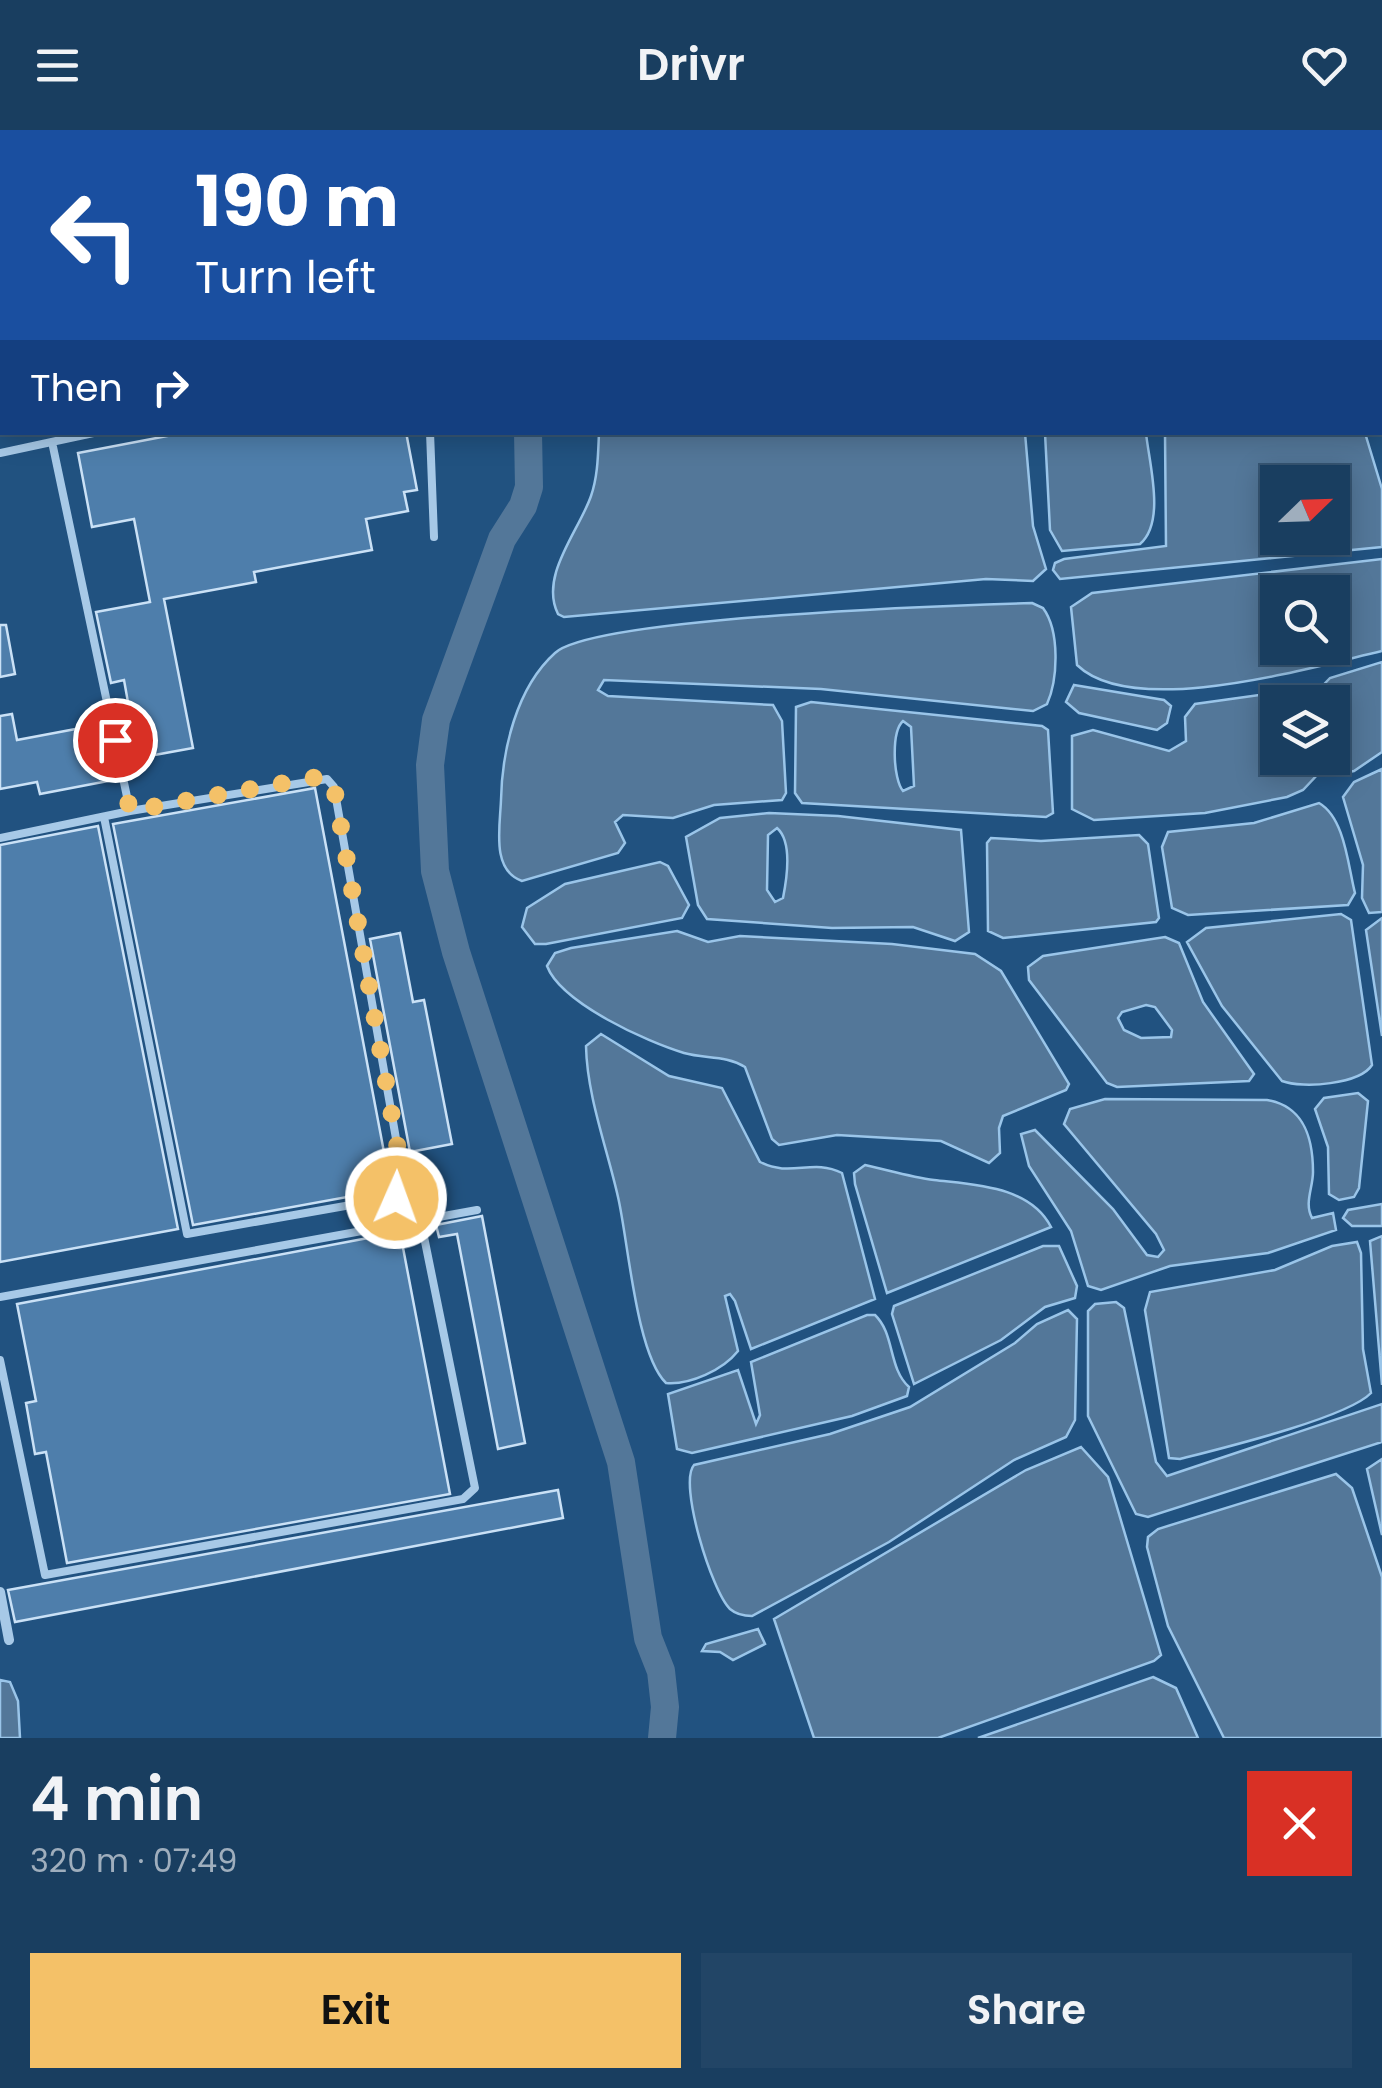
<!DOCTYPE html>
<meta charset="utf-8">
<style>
:root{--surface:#193e60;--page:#224566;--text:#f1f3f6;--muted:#9faebd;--line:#375775;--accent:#f4c168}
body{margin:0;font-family:Poppins,sans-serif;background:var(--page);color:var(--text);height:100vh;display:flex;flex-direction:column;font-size:38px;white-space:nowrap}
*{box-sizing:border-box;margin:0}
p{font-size:32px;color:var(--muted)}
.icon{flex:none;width:55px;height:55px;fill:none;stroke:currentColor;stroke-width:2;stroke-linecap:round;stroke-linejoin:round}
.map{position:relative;height:1608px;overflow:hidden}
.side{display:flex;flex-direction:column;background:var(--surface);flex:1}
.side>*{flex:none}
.guide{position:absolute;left:0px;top:0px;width:1382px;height:305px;box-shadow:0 5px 25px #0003,0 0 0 2px var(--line);background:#1a4fa0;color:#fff;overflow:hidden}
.needle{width:65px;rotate:67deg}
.tools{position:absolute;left:1260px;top:335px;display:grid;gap:20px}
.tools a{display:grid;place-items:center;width:90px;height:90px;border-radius:0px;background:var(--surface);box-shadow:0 5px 25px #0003,0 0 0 2px var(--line);font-size:50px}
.pin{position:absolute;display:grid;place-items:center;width:85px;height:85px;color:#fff;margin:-42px;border:5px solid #fff;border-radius:50%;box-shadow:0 2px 10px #0007}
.me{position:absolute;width:110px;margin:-55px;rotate:2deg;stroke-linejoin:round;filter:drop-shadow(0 0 8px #0008)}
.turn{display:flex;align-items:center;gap:35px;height:210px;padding:0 30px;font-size:45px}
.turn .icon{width:130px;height:130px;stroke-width:2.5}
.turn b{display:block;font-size:70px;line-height:85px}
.then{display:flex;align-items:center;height:95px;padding:0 30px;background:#0003;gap:20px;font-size:38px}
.round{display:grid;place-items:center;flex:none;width:105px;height:105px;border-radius:0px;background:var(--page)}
.headline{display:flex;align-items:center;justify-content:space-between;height:170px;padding:0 30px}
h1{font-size:60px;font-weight:600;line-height:75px}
.primary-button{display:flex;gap:20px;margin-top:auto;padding:20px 30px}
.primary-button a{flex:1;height:115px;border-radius:0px;background:var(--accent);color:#111;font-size:40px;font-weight:600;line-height:115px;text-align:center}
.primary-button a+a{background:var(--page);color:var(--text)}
header{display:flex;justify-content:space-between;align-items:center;height:130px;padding:0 30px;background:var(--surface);font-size:45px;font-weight:600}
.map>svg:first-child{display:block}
.water{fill:#537799;stroke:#9ac5e9;stroke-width:2.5;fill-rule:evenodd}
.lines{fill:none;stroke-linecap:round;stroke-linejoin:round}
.river{stroke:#537799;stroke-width:28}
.building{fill:#4e7eab;stroke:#cae1f6;stroke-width:2.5}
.lane{stroke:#a7c9e7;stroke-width:8}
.street{stroke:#a7c9e7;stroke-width:10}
.route{stroke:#f4c168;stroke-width:18;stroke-dasharray:0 32.4}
</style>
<header><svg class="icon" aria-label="menu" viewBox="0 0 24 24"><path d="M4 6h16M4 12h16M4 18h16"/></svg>Drivr<svg class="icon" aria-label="heart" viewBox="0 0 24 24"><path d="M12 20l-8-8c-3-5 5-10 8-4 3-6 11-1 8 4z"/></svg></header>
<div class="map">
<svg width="1382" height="1608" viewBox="0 0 1382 1608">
<rect width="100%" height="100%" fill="#215280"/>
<path class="water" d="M560,0h355l-10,2z
M1022,0h245v2h-256z
M599,303h426l8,93 13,43 -13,12 -47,-2 -422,38 -6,-3c-19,-38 21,-83 33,-118 7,-20 7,-42 8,-63z
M1045,303h101c3,30 20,89 -6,111l-78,7 -12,-21z
M1165,303h200l17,56v58l-322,32 -7,-9 2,-7 9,-4 102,-13zM1332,352v56h-54v-56z
M1382,429v92c-70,16 -248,69 -305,14l-6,-58 21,-14zM1278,462h54v56h-54z
M1032,473l11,5c17,23 15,71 4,96l-14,7 -212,-22 -217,-9 -6,10 10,6 165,9 9,16 4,72 -4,7 -68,5 -41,13 -50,-3 -8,7 10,21 -7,10 -96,28c-31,-11 -22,-54 -21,-81 1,-49 15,-112 54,-147 39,-36 405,-48 477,-50z
M1382,532v90l-28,19 -17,3 -14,-16h9v-56h-19l-1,-5 18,-19z
M1074,555l90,15 7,6 -4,17 -10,7 -78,-17 -13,-11z
M1281,562l12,1 7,9h-22v56l39,1 1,15 -15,16 -16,7 -82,16 -111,7 -22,-11v-73l21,-6 76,21 17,-10 -1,-24 10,-13z
M811,572l231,24 6,4 5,83 -7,4 -244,-14 -7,-10 1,-86zM903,591l8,6 3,59 -11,5c-10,-12 -12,-59 0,-70z
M1382,639v143l-13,1 -7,-15 1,-33 -20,-68 11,-15z
M1319,673c26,15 29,63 36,90l-7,12 -160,10 -16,-7 -10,-61 6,-15 86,-9z
M769,683l69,3 123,14 8,102 -14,9 -42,-14 -81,1 -125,-9 -9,-14 -12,-68 34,-19zM777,698c16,14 10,50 6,70l-8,4 -8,-12 1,-55z
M1139,705l9,9 11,74 -3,4 -153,16 -15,-7 -1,-88 4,-5 50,3z
M660,732l8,4 21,39 -7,13 -136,26h-11l-13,-17 5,-19 38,-24z
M1341,784l10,6 21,145c-12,19 -69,24 -90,16l-60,-75 -35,-64 19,-14z
M1382,788v118l-16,-106z
M677,801l31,11 32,-6 152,8 83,10 26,17 68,113 -3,6 -63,26 -4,12 1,25 -11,10 -48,-22 -104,-6 -58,10 -7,-6 -27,-72c-19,-12 -40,-8 -61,-14 -37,-11 -123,-50 -137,-87l8,-13 16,-5z
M1165,807l14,6 24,59 51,72 -5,7 -132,6 -10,-4 -78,-103 -1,-13 15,-11zM1146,875l9,2 17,23 -1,7 -30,1 -17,-8 -6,-12 4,-6z
M601,904l68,42 53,12 38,74c31,16 52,-4 82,11l33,126 -124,50 -16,-48 -5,-7 -5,2 13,55c-15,19 -48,34 -72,32 -30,-29 -38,-144 -48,-186 -11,-49 -31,-101 -32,-151z
M1358,963l10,8 -9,87 -5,9 -15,3 -10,-6 -1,-47 -13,-38 9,-11z
M1105,969l162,1c36,6 46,36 46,72 0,16 -9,31 -1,46l21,-5 3,17 -68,23 -98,13 -69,24 -13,-4 -17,-55 -42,-65 -8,-32 14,-4 78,79 34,46 11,2 6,-7 -8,-16 -92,-110 6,-15z
M865,1035c23,5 46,12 69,15 41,5 96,6 117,47l-164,66 -32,-109 -1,-11z
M1382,1074v22h-30l-9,-8 5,-8z
M1382,1106v149l-12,-144z
M1357,1112l4,11 2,96 8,44c-24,25 -152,56 -191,66l-11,-1 -24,-148 5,-18 125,-22 57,-24z
M1043,1116h16l18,40 -2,12 -30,9 -44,33 -87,44 -22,-70 2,-8z
M1116,1172l8,6 32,154 11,14 215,-72v38l-234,75 -12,-3 -48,-98v-105l7,-7z
M1068,1180l9,9 -2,101 -9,17 -52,23 -125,82 -137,74c-8,0 -15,-1 -22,-7 -18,-17 -52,-126 -36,-144l136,-31 80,-27 105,-64 22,-19z
M867,1185h8c20,19 13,53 34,72l-2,9 -55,20 -160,37 -15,-4 -9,-55 70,-24 18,54 4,-9 -9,-53z
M1081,1317l27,30 53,178 -7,6 -216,77h-124l-40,-119 252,-149z
M1382,1329v76l-15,-66z
M1336,1344l16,14 30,89v161h-158l-56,-112 -21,-79 1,-10 10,-8z
M758,1499l7,15 -32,16 -13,-8 -18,-1 4,-7z
M1153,1547l23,11 22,50h-220z
M0,1550l10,2 8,19 2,37h-20z"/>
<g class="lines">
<path class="river" d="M504,0l2,2
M1330,2v-2
M1380,166l2,2
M528,302l1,55 -6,19 -21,33 -66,181 -6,45 5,106 21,81 165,510 27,176 13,33 4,36 -3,31"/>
</g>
<path class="building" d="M188,302h218l11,58 -13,2 4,19 -42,8 6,31 -118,22 2,10 -92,17 29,149 -55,10 -14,-78 -13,3 -15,-71 54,-10 -16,-83 -42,8 -14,-74z
M0,495h6l9,49 -15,3z
M12,584l5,26 80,-15 11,56 -68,13 -3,-12 -37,7v-73z
M315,658l76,401 -198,36 -80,-401z
M98,696l80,403 -178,33v-417z
M400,803l13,69 11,-2 28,144 -42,8 -40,-213z
M482,1086l43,227 -27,6 -41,-215 -18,3 -3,-12z
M400,1102l50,262 -383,69 -21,-111 -11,2 -9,-51 10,-2 -19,-97z
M558,1360l5,28 -548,104 -7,-32z"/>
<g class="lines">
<path class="lane" d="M84,0l1,2
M430,302l4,105
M52,312l78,369
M0,323l98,-21
M0,708l130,-27 197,-32 7,8 70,397 -8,13 -209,37 -83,-417
M0,1167l477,-87
M0,1230l45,215 418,-76 12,-11 -54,-266"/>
<path class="street" d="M0,1462l9,48"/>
</g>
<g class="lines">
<path class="route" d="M115,610l15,71 188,-34 9,1 7,9 70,397 -8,14"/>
</g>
</svg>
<div class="tools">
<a><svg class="needle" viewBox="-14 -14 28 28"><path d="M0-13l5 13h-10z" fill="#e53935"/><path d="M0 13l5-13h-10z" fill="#9faebd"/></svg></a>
<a><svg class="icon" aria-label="search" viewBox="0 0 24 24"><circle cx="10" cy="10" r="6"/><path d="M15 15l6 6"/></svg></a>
<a><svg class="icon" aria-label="layers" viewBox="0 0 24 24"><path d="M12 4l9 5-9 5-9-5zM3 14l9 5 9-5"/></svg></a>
</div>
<div class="pin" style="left:115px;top:610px;background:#d93025"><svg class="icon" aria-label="arrive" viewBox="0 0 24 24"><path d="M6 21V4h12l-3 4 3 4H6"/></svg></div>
<svg class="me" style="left:396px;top:1068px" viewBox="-20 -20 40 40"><circle r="17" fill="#f4c168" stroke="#fff" stroke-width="3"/><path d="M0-11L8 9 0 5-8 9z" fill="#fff"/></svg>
<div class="guide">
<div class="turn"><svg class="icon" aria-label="left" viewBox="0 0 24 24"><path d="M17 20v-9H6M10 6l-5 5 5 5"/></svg><div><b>190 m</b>Turn left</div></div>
<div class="then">Then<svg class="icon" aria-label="right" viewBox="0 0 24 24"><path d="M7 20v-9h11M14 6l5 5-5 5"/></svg></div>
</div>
</div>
<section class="side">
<div class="headline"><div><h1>4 min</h1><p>320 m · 07:49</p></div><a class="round" style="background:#d93025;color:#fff"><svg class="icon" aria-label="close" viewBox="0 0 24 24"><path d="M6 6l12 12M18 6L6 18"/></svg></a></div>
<div class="primary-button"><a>Exit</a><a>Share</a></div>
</section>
